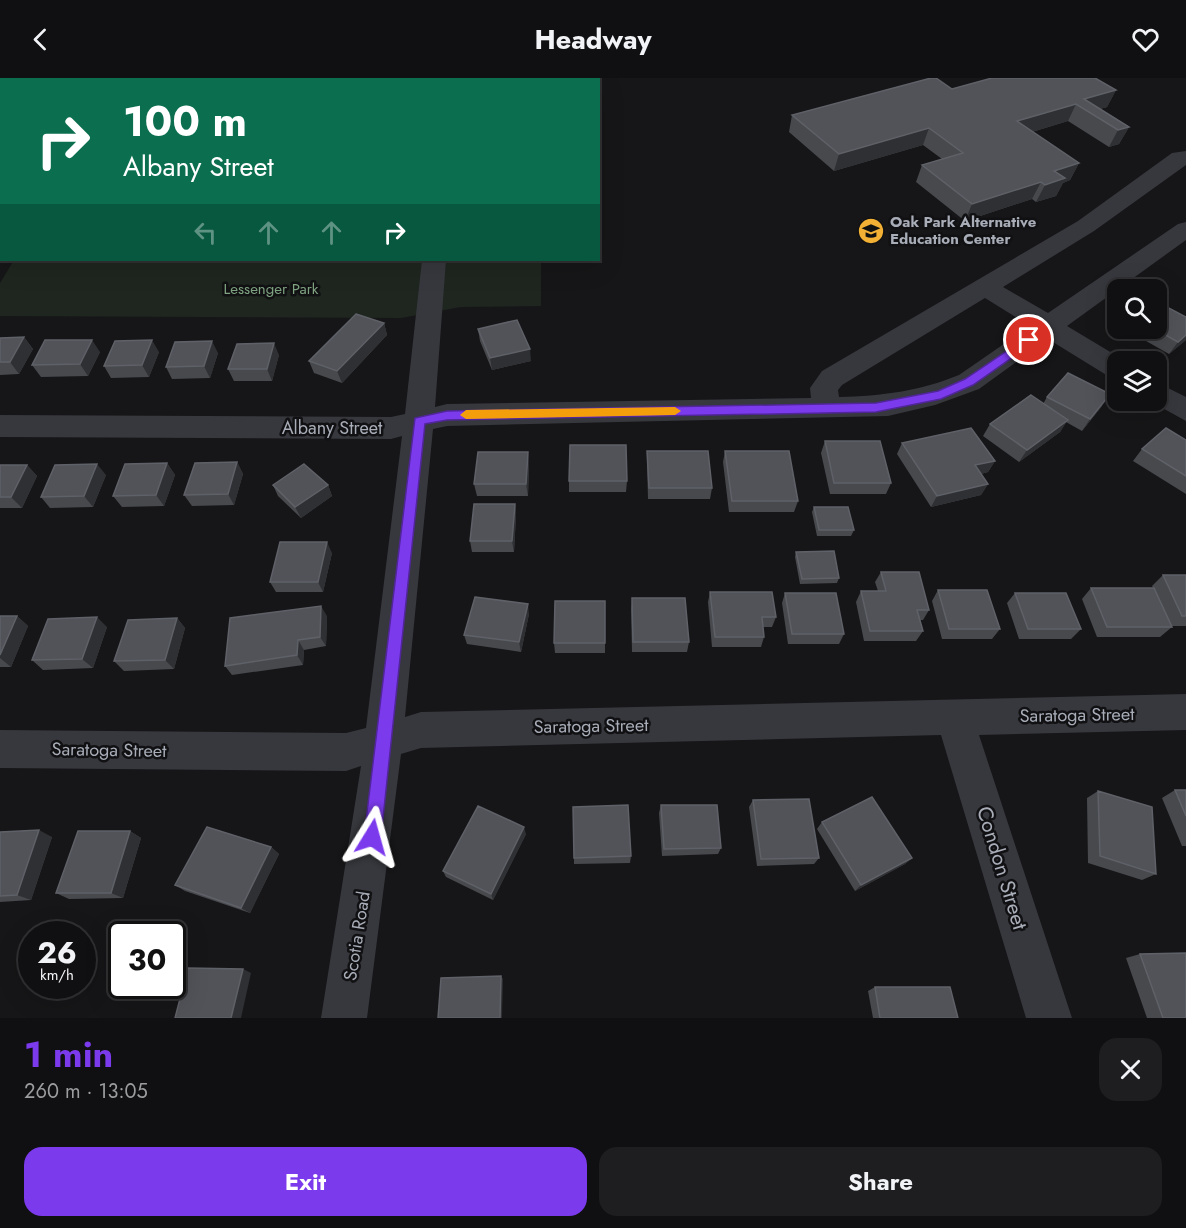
<!DOCTYPE html>
<meta charset="utf-8">
<style>
:root{--surface:#101012;--page:#1e1e20;--text:#f1f3f6;--muted:#9c9d9f;--line:#303032;--accent:#7c3aed}
body{margin:0;font-family:Jost,sans-serif;background:var(--page);color:var(--text);height:100vh;display:flex;flex-direction:column;font-size:22px;white-space:nowrap}
*{box-sizing:border-box;margin:0}
p{font-size:20px;color:var(--muted)}
.icon{flex:none;width:33px;height:33px;fill:none;stroke:currentColor;stroke-width:2;stroke-linecap:round;stroke-linejoin:round}
.map{position:relative;height:940px;overflow:hidden}
.sheet{display:flex;flex-direction:column;background:var(--surface);flex:1}
.sheet>*{flex:none}
.banner{position:absolute;left:0px;top:0px;width:600px;height:183px;box-shadow:0 6px 24px #0002,0 0 0 2px var(--line);background:#0b6e4f;color:#fff;overflow:hidden}
.buttons{position:absolute;left:1107px;top:201px;display:grid;gap:12px}
.buttons a{display:grid;place-items:center;width:60px;height:60px;border-radius:12px;background:var(--surface);box-shadow:0 6px 24px #0002,0 0 0 2px var(--line);font-size:30px}
.speed{position:absolute;left:18px;top:843px;display:flex;gap:12px;font-size:30px;font-weight:700;text-align:center}
.speed>*{display:grid;place-content:center;width:78px;height:78px;border-radius:50%;background:var(--surface);box-shadow:0 6px 24px #0002,0 0 0 2px var(--line);line-height:1}
.speed small{font-size:15px;font-weight:400}
.speed .limit{border:3px solid #111;border-radius:9px;background:#fff;color:#111}
.pin{position:absolute;display:grid;place-items:center;width:51px;height:51px;color:#fff;margin:-26px;border:3px solid #fff;border-radius:50%;box-shadow:0 2px 6px #0007}
.me{position:absolute;width:66px;margin:-33px;rotate:8deg;stroke-linejoin:round;filter:drop-shadow(0 0 4px #0008)}
.turn{display:flex;align-items:center;gap:21px;height:126px;padding:0 24px;font-size:27px}
.turn .icon{width:78px;height:78px;stroke-width:2.5}
.turn b{display:block;font-size:42px;line-height:51px}
.lanes{display:flex;align-items:center;height:57px;padding:0 24px;background:#0003;justify-content:center;gap:30px;direction:ltr}
.lanes .off{opacity:.35}
.round{display:grid;place-items:center;flex:none;width:63px;height:63px;border-radius:18px;background:var(--page)}
.summary{display:flex;align-items:center;justify-content:space-between;height:102px;padding:0 24px}
h1{font-size:36px;font-weight:700;line-height:45px;color:var(--accent)}
.primary-button{display:flex;gap:12px;margin-top:auto;padding:12px 24px}
.primary-button a{flex:1;height:69px;border-radius:18px;background:var(--accent);color:#fff;font-size:24px;font-weight:700;line-height:69px;text-align:center}
.primary-button a+a{background:var(--page);color:var(--text)}
header{display:flex;justify-content:space-between;align-items:center;height:78px;padding:0 24px;background:var(--surface);font-size:27px;font-weight:700}
.map>svg:first-child{display:block}
.green{fill:#1e261f}
.lines{fill:none;stroke-linecap:round;stroke-linejoin:round}
.minor{fill:#37383d;fill-rule:evenodd}
.wall{fill:#47494d}
.shaded-wall{fill:#2f3033}
.building{fill:#525359;stroke:#5f6168;stroke-width:1.5}
.route{fill:#7c3aed;stroke:#51269a;stroke-width:1.5}
.slow{fill:#f59e0b}
.labels{text-anchor:middle;stroke-width:5;stroke-linejoin:round;paint-order:stroke}
.far-poi-label{font-size:15px;font-weight:bold;fill:#a8adb8;stroke:#111113;text-anchor:start}
.far-park-label{font-size:15px;fill:#7fa381;stroke:#111113}
.street-label{font-size:18px;fill:#a8adb8;stroke:#111113}
.near-street-label{font-size:21px;fill:#a8adb8;stroke:#111113}
</style>
<header><svg class="icon" aria-label="back" viewBox="0 0 24 24"><path d="M15 5l-7 7 7 7"/></svg>Headway<svg class="icon" aria-label="heart" viewBox="0 0 24 24"><path d="M12 20l-8-8c-3-5 5-10 8-4 3-6 11-1 8 4z"/></svg></header>
<div class="map">
<svg width="1186" height="940" viewBox="0 0 1186 940">
<rect width="100%" height="100%" fill="#161618"/>
<path class="green" d="M14,182h527v46l-80,1 -60,11 -401,-2v-33z"/>
<g class="lines">
<path class="minor" d="M1186,73v14l-92,66 -91,56 45,26 130,-89 8,-2v18l-119,86 60,36h-9v17l-10,-3 -60,-37 -69,50 -44,16 -47,11 -441,10 -14,3 -28,288 16,-5 765,-18v36l-207,5 93,283h-46l-85,-283 -520,13 -20,6 -34,264h-46l40,-252 -15,5 -346,-3v-38l346,3 20,-5 36,-292 -11,3 -391,-2v-22l391,2 14,-3 17,-154h24l-11,147 12,-3 364,-6 -1,-10 12,-17 256,-150 94,-68zM985,220l45,28 -71,49c-39,16 -77,21 -120,22l-1,-7 4,-5z
M0,156h2v14h-2z
M1156,304l30,15v24l-38,-21h8z"/>
</g>
<path class="wall" d="M0,0h121l-1,2h-118v153h-2z
M952,11l164,1 -9,17 -7,2 29,18 -10,17 -10,3 -41,-26 -36,11 47,31 -9,17 -7,3 -7,13 -20,6 -4,-3 -67,22 -49,-39 6,-17 20,-6 -19,-14 -89,26 -45,-39 3,-17z
M1186,239v23l-17,14 -37,-21 3,-5h21z
M384,245l3,12 -45,48 -28,-10 -5,-12z
M478,251l53,32 -39,9 -12,-29z
M24,259l9,12 -14,25 -19,1v-37z
M100,274l-12,24 -47,1 -9,-12z
M159,274l-10,25 -38,1 -7,-12z
M218,275l-8,25 -38,1 -6,-12z
M279,277l-7,26h-38l-6,-12z
M1047,319l55,9 -20,25 -16,-9 -6,10 -41,30 -36,-26 7,-12 53,-20z
M1186,362v54l-53,-33 9,-12z
M825,363l66,42 -5,11h-56l-9,-41z
M902,365l93,18 -7,11 -7,2 7,10 -7,11 -50,12 -34,-53z
M647,373l65,37 -2,11h-62l-1,-37z
M725,373l73,50 -4,11h-65l-6,-50z
M237,384l6,12 -9,31 -42,1 -8,-11z
M167,385l8,12 -11,31 -42,1 -9,-11z
M529,385l-1,33h-51l-3,-12z
M0,387h27l10,11 -15,32h-22z
M106,397l-13,32 -43,1 -9,-11z
M569,403h58l-1,11h-57z
M273,407h55l4,11 -31,22 -23,-22z
M515,426l1,11 -2,37h-42l-2,-11z
M814,429l40,23 -3,6h-34l-5,-24z
M796,474l43,26 -2,5 -37,1 -5,-27z
M332,475l-9,39h-47l-6,-10z
M881,494l48,38 -6,10h-3l3,11 -7,10h-52l-8,-39 5,-11h17l-3,-9z
M1163,497h23v51h-15l1,1 -12,10h-63l-15,-38 9,-11h62l-1,-2z
M938,512l62,39 -8,10h-50l-10,-38z
M710,514l66,25 -4,10h-9l1,10 -3,10h-49l-4,-45z
M785,515l59,41 -5,10h-51l-6,-41z
M1015,515l66,36 -10,10h-52l-12,-36z
M632,520l57,44 -2,10h-55l-1,-43z
M605,523v52h-50l-1,-10z
M529,536l-8,38 -54,-8 -3,-9z
M0,538h17l11,10 -17,41h-11z
M327,538l-1,30 -22,4 -1,15 -71,10 -7,-9z
M177,540l8,10 -11,41 -50,2 -10,-10z
M107,549l-14,41 -50,2 -11,-10z
M1175,712h11v56h-4l-20,-48z
M1098,713l58,83 -14,6 -54,-17 -1,-65z
M753,722l66,58 -5,6 -57,2 -8,-59z
M661,727l60,43 -3,6 -56,2 -3,-43z
M822,744l90,36 -7,6 -50,27 -38,-62z
M130,753l11,7 -18,60 -54,1 -13,-6z
M0,754l52,5 -21,63 -31,2z
M526,756l-33,66 -47,-23 -3,-6z
M271,769l8,7 -29,59 -65,-22 -10,-6z
M631,778l-1,7 -56,1v-6z
M1140,876l46,64h-39l-21,-60z
M875,909l83,31h-85l-5,-27z"/>
<path class="shaded-wall" d="M98,0h23l-1,2h-23z
M291,0h10v2h-10z
M1116,12l-9,17 -17,5 -6,-13z
M1076,26l-8,17 -59,18 8,-18z
M1129,49l-10,17 -10,3 9,-17z
M929,50l-6,17 -89,26 5,-17z
M1079,85l-9,17 -7,3 -7,13 -20,6 9,-17 9,-14z
M1041,104l-9,17 -67,22 7,-17z
M384,245l3,12 -45,48 -5,-12z
M1186,257v5l-17,14 9,-12z
M24,259l9,12 -14,25 -9,-12z
M92,262l8,12 -12,24 -8,-12z
M152,262l7,12 -10,25 -7,-12z
M212,263l6,12 -8,25 -6,-12z
M274,265l5,12 -7,26 -5,-12z
M530,271l1,12 -39,9 -2,-12z
M1110,316l-8,12 -20,25 8,-12z
M1068,342l-8,12 -41,30 8,-12z
M528,374l1,11 -1,33 -2,-12z
M995,383l-7,11 -19,5 6,-12z
M237,384l6,12 -9,31 -6,-11z
M167,385l8,12 -11,31 -8,-11z
M97,386l9,11 -13,32 -9,-11z
M27,387l10,11 -15,32 -11,-11z
M988,406l-7,11 -50,12 6,-11z
M328,407l4,11 -31,22 -6,-11z
M515,426l1,11 -2,37 -2,-11z
M327,464l5,11 -9,39 -5,-10z
M528,526l1,10 -8,38 -2,-10z
M321,528l6,10 -1,30 -6,-9z
M17,538l11,10 -17,41 -11,-9v-3z
M97,539l10,10 -14,41 -11,-9z
M177,540l8,10 -11,41 -9,-9z
M298,562l6,10 -1,15 -6,-10z
M524,749l2,7 -33,66 -2,-6z
M39,752l13,7 -21,63 -14,-5z
M130,753l11,7 -18,60 -12,-5z
M271,769l8,7 -29,59 -9,-5z
M912,780l-7,6 -50,27 6,-6z
M243,891l8,4 -10,45h-10z
M501,898l2,3 -1,39h-2z"/>
<path class="building" d="M0,0h98l-1,2h-95v130h-2z
M193,0h98v2h-99z
M352,0h54v2h-55z
M931,0h5l16,11 40,-11h103l21,12 -32,9 45,28 -11,3 -42,-26 -59,17 62,42 -25,8 11,7 -20,7 -4,-3 -69,22 -50,-39 41,-12 -34,-25 -90,26 -47,-39z
M1161,226l25,13v18l-8,7 -25,-14h3v-20z
M356,236l28,9 -47,48 -28,-10z
M517,242l13,29 -40,9 -12,-29z
M24,259l-14,25h-10v-24z
M45,262h47l-12,24 -48,1z
M152,262l-10,25 -38,1 11,-25z
M212,263l-8,25 -38,1 9,-25z
M274,265l-7,26h-39l9,-25z
M1068,295l42,21 -20,25 -43,-22z
M1031,317l37,25 -41,30 -37,-26z
M971,350l24,33 -20,4 13,19 -51,12 -35,-53z
M1166,350l20,12v36l-44,-27z
M825,363h55l11,42h-57z
M570,367h56l1,36h-58z
M647,373h61l4,37h-63z
M725,373h64l9,50h-66z
M478,374h50l-2,32h-52z
M237,384l-9,32 -44,1 11,-32z
M167,385l-11,32 -43,1 12,-32z
M97,386l-13,32 -43,1 14,-32z
M304,386l24,21 -33,22 -22,-22z
M0,387h27l-16,32h-11z
M474,426h41l-3,37h-42z
M814,429h34l6,23h-35z
M280,464h47l-9,40h-48z
M834,473l5,27 -37,1 -6,-27z
M881,494h38l10,38h-12l6,21h-53l-9,-40h25z
M1163,497h23v41h-4z
M1091,510h63l18,39h-65z
M938,512h49l13,39h-51z
M710,514h62l4,25h-14l2,20h-49z
M785,515h51l8,41h-52z
M1015,515h51l15,36h-53z
M475,519l53,7 -9,38 -55,-7z
M632,520h53l4,44h-56z
M555,523h50v42h-51z
M321,528l-1,31 -22,3 -1,15 -72,11 5,-48z
M0,538h17l-17,39z
M97,539l-15,42 -50,1 16,-41z
M177,540l-12,42 -51,1 14,-41z
M1175,712h11v26z
M1098,713l54,16 4,67 -56,-18z
M872,719l40,61 -51,27 -39,-63z
M809,721l10,59 -58,1 -8,-59z
M628,727l3,51 -57,2 -1,-51z
M661,727h56l4,43 -57,1z
M478,728l46,21 -33,67 -48,-23z
M207,749l64,20 -30,61 -66,-23z
M39,752l-22,65 -17,1v-64z
M78,753h52l-19,62h-55z
M1186,875v65h-23l-23,-64z
M188,890l55,1 -12,49h-56z
M501,898l-1,42h-62l3,-40z
M875,909h75l8,31h-78z"/>
<path class="route" d="M1029,258l4,1v6l-60,42 -32,14 -65,13 -429,8 -22,4 -44,413 -3,6 -6,2 -6,-2 -2,-6 51,-419 32,-7 429,-8 62,-12 27,-12z"/>
<path class="slow" d="M675,329l6,4 -6,4 -209,4 -6,-4 6,-5z"/>
<defs>
<g id="school-disc" transform="scale(1.35)"><circle r="9.5" fill="#f2b134" stroke="#111113"/><path d="M0-5L7-2L0 1L-7-2ZM-4 1L0 2.5L4 1V4Q0 6-4 4Z" fill="#111"/></g>
</defs>
<g fill-rule="evenodd">
<use href="#school-disc" x="871" y="153"/>
</g>
<g class="labels">
<g class="far-poi-label">
<text x="890" y="149">Oak Park Alternative<tspan x="890" dy="17">Education Center</tspan></text>
</g>
<g class="far-park-label">
<text x="271" y="216">Lessenger Park</text>
</g>
<g class="street-label">
<text x="332" y="356">Albany Street</text>
<text transform="translate(1077 637) rotate(-1)" y="6">Saratoga Street</text>
<text transform="translate(591 648) rotate(-1)" y="6">Saratoga Street</text>
<text transform="translate(109 672) rotate(1)" y="6">Saratoga Street</text>
<text transform="translate(357 858) rotate(-81)" y="6">Scotia Road</text>
</g>
<g class="near-street-label">
<text transform="translate(1002 790) rotate(73)" y="7">Condon Street</text>
</g>
</g>
</svg>
<div class="buttons">
<a><svg class="icon" aria-label="search" viewBox="0 0 24 24"><circle cx="10" cy="10" r="6"/><path d="M15 15l6 6"/></svg></a>
<a><svg class="icon" aria-label="layers" viewBox="0 0 24 24"><path d="M12 4l9 5-9 5-9-5zM3 14l9 5 9-5"/></svg></a>
</div>
<div class="speed"><div>26<small>km/h</small></div><div class="limit">30</div></div>
<div class="pin" style="left:1029px;top:262px;background:#d93025"><svg class="icon" aria-label="arrive" viewBox="0 0 24 24"><path d="M6 21V4h12l-3 4 3 4H6"/></svg></div>
<svg class="me" style="left:372px;top:759px" viewBox="-20 -20 40 40"><path d="M0-17L14 15 0 8-14 15z" fill="#7c3aed" stroke="#fff" stroke-width="4"/></svg>
<div class="banner">
<div class="turn"><svg class="icon" aria-label="right" viewBox="0 0 24 24"><path d="M7 20v-9h11M14 6l5 5-5 5"/></svg><div><b>100 m</b>Albany Street</div></div>
<div class="lanes"><svg class="icon off" aria-label="left" viewBox="0 0 24 24"><path d="M17 20v-9H6M10 6l-5 5 5 5"/></svg><svg class="icon off" aria-label="ahead" viewBox="0 0 24 24"><path d="M12 20V5M6 11l6-6 6 6"/></svg><svg class="icon off" aria-label="ahead" viewBox="0 0 24 24"><path d="M12 20V5M6 11l6-6 6 6"/></svg><svg class="icon" aria-label="right" viewBox="0 0 24 24"><path d="M7 20v-9h11M14 6l5 5-5 5"/></svg></div>
</div>
</div>
<section class="sheet">
<div class="summary"><div><h1>1 min</h1><p>260 m · 13:05</p></div><a class="round"><svg class="icon" aria-label="close" viewBox="0 0 24 24"><path d="M6 6l12 12M18 6L6 18"/></svg></a></div>
<div class="primary-button"><a>Exit</a><a>Share</a></div>
</section>
